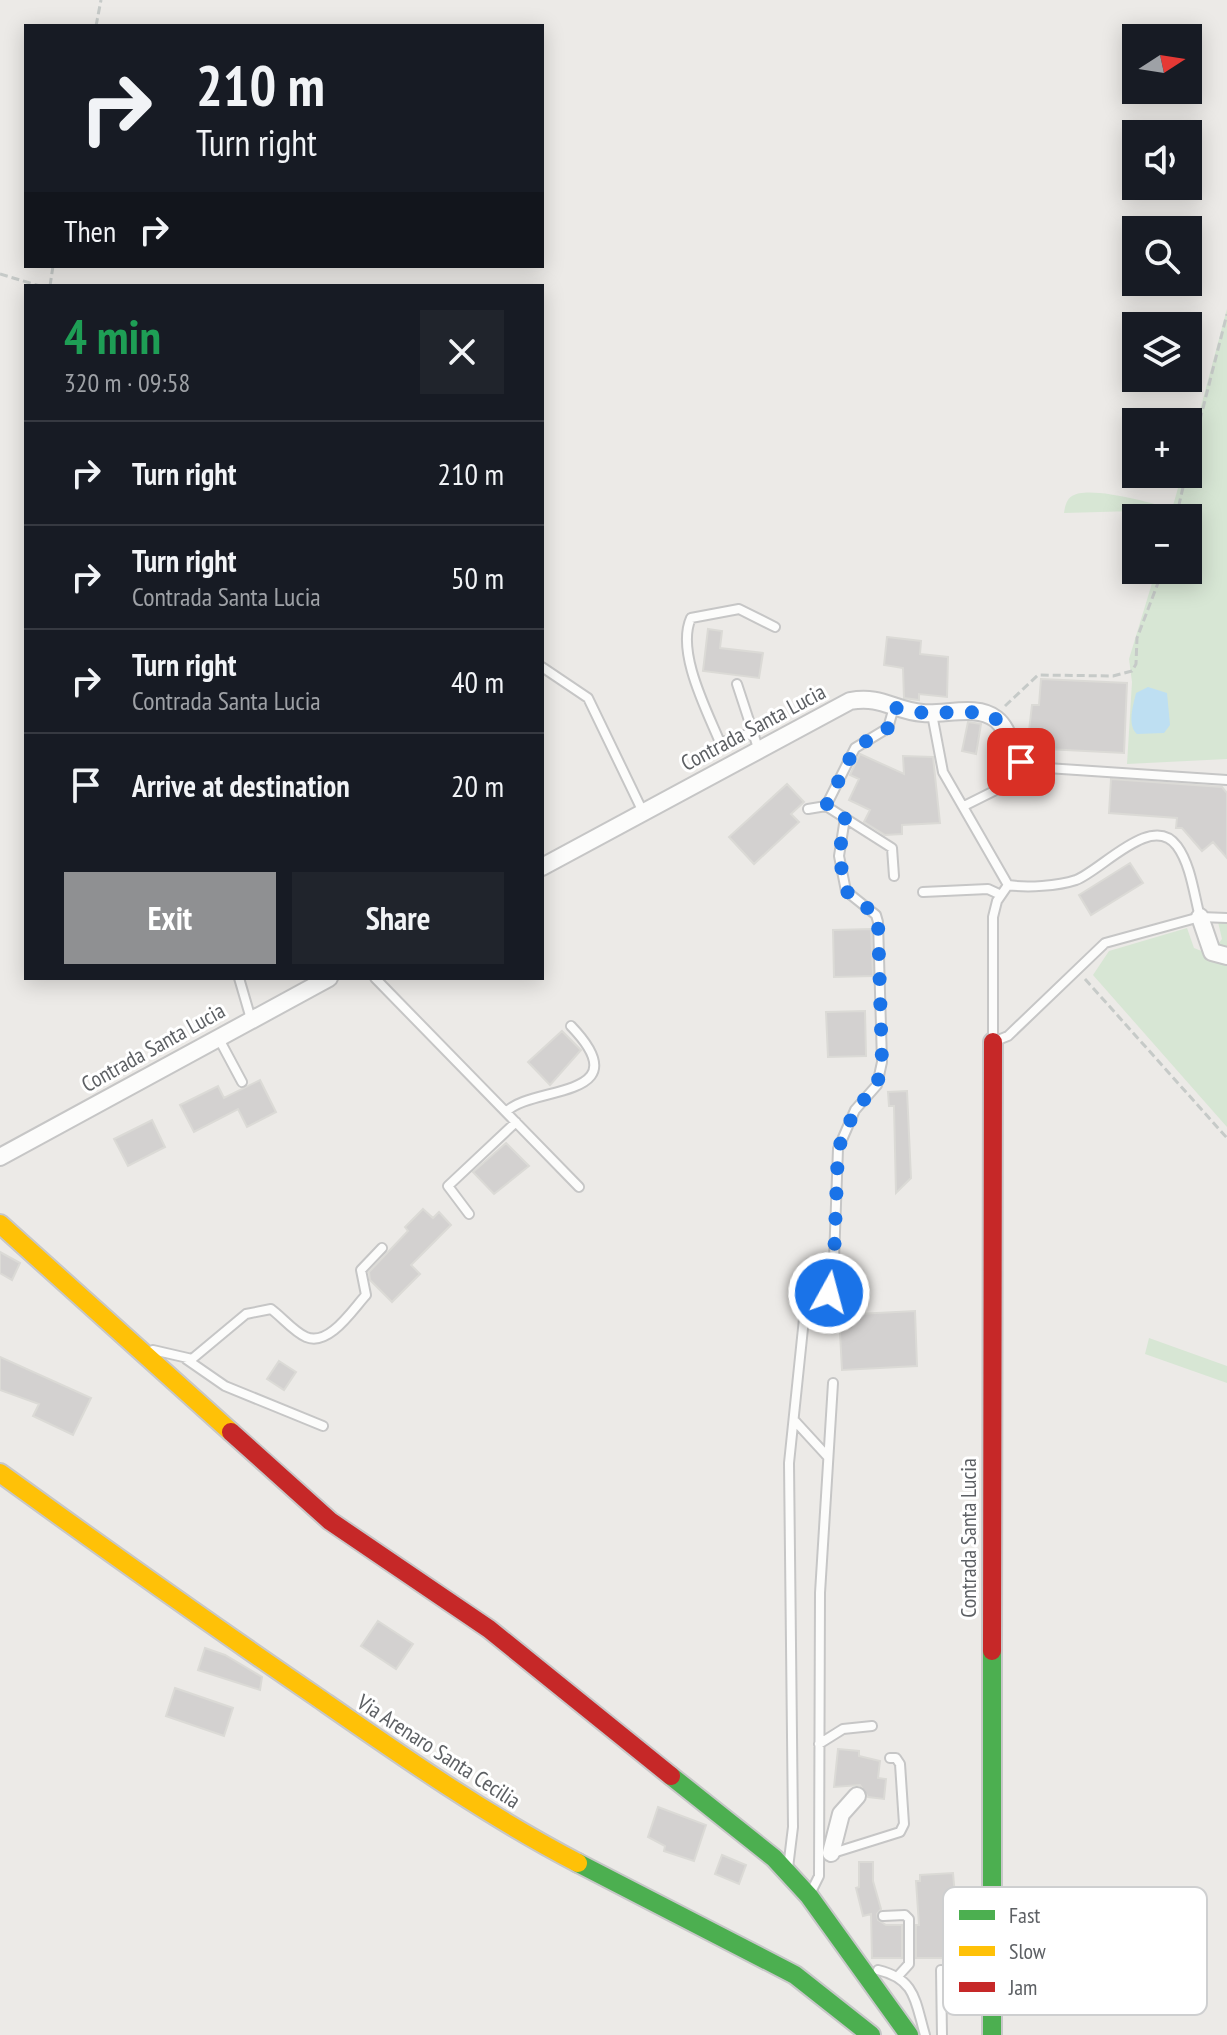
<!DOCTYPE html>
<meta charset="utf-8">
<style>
:root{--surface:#171b24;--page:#20242c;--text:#f1f3f6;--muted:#9ea1a6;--line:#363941;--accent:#8f9092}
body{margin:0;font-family:"PT Sans Narrow",sans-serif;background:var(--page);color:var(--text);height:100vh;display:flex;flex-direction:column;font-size:30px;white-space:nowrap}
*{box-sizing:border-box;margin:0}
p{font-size:26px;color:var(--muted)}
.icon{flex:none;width:44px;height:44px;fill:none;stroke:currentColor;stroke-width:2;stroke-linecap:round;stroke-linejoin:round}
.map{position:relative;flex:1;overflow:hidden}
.sheet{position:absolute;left:24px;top:284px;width:520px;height:696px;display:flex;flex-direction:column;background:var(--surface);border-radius:0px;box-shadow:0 4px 20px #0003}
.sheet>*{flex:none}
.top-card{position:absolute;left:24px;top:24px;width:520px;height:244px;border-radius:0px;box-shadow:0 4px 20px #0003;background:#171b24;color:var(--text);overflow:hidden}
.needle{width:52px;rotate:78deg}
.controls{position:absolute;left:1122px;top:24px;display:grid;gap:16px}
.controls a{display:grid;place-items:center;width:80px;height:80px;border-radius:0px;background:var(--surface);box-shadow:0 4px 20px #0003;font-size:40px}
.pin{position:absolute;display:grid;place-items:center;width:68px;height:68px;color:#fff;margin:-34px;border-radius:16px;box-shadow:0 4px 12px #0006}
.me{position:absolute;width:88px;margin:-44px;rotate:7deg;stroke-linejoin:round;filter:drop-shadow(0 0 6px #0008)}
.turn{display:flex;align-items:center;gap:28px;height:168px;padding:0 40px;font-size:36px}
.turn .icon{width:104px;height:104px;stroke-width:2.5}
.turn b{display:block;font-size:56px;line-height:68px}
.then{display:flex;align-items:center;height:76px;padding:0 40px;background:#0003;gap:16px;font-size:30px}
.round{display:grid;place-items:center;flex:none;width:84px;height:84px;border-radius:0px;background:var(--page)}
.headline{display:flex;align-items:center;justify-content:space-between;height:136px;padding:0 40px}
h1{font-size:48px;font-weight:600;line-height:60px;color:#1e9e55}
.cta{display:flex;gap:16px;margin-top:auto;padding:16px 40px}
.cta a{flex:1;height:92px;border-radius:0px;background:var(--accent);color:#fff;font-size:32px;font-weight:600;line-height:92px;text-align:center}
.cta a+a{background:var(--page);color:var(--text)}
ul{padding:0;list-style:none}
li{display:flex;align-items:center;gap:24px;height:104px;padding:0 40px;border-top:2px solid var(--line)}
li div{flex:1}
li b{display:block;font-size:30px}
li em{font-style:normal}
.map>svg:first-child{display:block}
.green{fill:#d7e6d4}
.water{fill:#bedff2}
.building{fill:#d3d1d0;stroke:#dbdad6;stroke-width:2}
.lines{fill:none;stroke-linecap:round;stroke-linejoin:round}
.lane-casing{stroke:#c6c6c6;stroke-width:12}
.street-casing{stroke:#c6c6c6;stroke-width:20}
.fast-casing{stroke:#c7c7c8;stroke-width:22}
.slow-casing{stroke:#c7c7c8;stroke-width:22}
.jam-casing{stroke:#c7c7c8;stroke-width:22}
.path{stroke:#c6cac8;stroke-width:3;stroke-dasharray:8 4;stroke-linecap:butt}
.lane{stroke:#fcfcfb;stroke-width:8}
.street{stroke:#fcfcfb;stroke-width:16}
.fast{stroke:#4caf50;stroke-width:18}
.slow{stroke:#ffc107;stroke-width:18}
.jam{stroke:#c62828;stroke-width:18}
.route{stroke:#1a73e8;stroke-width:14;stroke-dasharray:0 25.2}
.labels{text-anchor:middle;stroke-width:6;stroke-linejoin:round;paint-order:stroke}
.street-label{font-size:22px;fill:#5d6064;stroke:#fff}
.key{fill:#fff;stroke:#cecfd0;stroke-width:2}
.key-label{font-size:22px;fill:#5d6064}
</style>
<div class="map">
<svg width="1227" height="2035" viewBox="0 0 1227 2035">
<rect width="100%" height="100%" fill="#eceae7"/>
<path class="green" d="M1227,309v450l-100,5 5,-82 -3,-23 27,-89h32v-52h-18l1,-8 -107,3c1,-6 2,-13 8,-17 17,-11 80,7 100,13l10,-35h6v-19z
M1218,922h9v205l-134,-152 16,-24 78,-23 7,20 10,4 11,-4 7,-9z
M1149,1338l78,28v17l-82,-29z"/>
<path class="water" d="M1148,687l19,6 3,32 -6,8 -27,1c-10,-9 -4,-28 -1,-41z"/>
<path class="building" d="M708,629l14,2 -2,17 43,5 -4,25 -56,-7z
M887,637l34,4 -1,13 28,3 -1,40 -28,-3v6l-15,-2 -1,-30 -19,-3z
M1041,679l86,4 -3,70 -97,-5 5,-43h7z
M968,722l13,2 -5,30 -14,-3z
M860,754l44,20 -1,-18 30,1 7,66 -38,2v9l-17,1 -21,-13 6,-12 -21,-10 10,-21 -9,-4z
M1111,779l111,8 5,6v65l-14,-16 -11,9 -20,-23h-6l1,-10 -68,-5z
M787,784l17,18 -13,12 8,8 -45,42 -25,-27z
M1130,863l13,20 -52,32 -12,-20z
M871,929l2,47 -39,1 -1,-47z
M865,1011l1,45 -38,1 -2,-45z
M562,1031l19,19 -31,35 -22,-23z
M260,1080l16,32 -29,15 -9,-18 -44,23 -14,-27 38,-19 6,12z
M907,1091l4,87 -15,15 -2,-87h-5l-1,-14z
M152,1120l13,27 -37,19 -14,-27z
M506,1143l23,23 -35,28 -21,-22z
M423,1209l10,9 6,-6 12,13 -40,40 9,9 -28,28 -22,-22 -1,-8 39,-41 -3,-4z
M0,1252l20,11 -8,17 -12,-7z
M915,1311l2,55 -75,4 -3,-55z
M0,1357l91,41 -18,37 -40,-19 6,-12 -39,-14z
M279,1361l17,11 -12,18 -17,-11z
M378,1621l35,23 -17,25 -35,-23z
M205,1648l20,7 37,22 -2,13 -62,-20z
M175,1688l58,20 -9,28 -58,-20z
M838,1749l21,2v5l21,5 -2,17 8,1 -2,20 -16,-2 -8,-12 -26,2z
M658,1807l48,18 -12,36 -30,-10 1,-5 -17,-9z
M722,1855l24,10 -7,19 -24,-10z
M859,1862h14v19l8,28 -4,5 1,6 8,5h16v33h-30l-1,-44 -8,2 -7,-28 3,-1z
M953,1873l2,23h-9l4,62h-34v-33h3l-3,-44h4v-6z"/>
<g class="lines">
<g class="lane-casing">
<path id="lane" d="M542,667l46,31 55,114
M737,684l22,67
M932,714l11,58 65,113c19,3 50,1 68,-5 26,-10 76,-68 101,-34 14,19 17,49 23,71
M750,733l-25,9 -6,-2c-13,-31 -43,-89 -28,-122l48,-9 36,18
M1021,762l11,5 195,13
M826,806l29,-58 33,-20 6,-21
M964,806l44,-22 36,2
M808,809l18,-3 66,42 2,28
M1008,885l-11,16 -4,16v125l15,-6 97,-93 95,-26 27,1
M923,892l65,-3 13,6
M239,978l12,41
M375,978l204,209
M219,1039l23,43
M506,1112c25,-27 136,-12 65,-86
M469,1214l-21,-28 68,-64
M153,1350l39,9 54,-45 25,-5c11,8 23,23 35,28 23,10 47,-28 60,-42l-5,-25 21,-22
M186,1359l39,27 98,40
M794,1420l34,37
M819,1744l24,-15 29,-3
M833,1853l67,-21 4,-8 -4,-60 -4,-6h-6
M788,1868l5,-41 -4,-364 16,-154 4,-11 20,-5 4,-6 5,-138 17,-39 22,-25 5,-23 -4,-140 -2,-7 -30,-24 -7,-35 6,-38
M811,1892l8,-16 1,-283 13,-210
M883,1916l22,-1 4,4v45l-10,11
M878,1970c38,9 37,31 47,65
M941,1970l1,65"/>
</g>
<g class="street-casing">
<path id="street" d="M542,867l308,-166c32,-6 44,10 73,12 23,2 54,-9 73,6 15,12 13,32 25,43
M1200,917l12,35 15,4
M0,1157l329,-179
M831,1853l10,-39 16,-18"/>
</g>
<g class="fast-casing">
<path id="fast" d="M671,1776l103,82 35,38 100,139
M578,1863l217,112 76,60
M992,2035v-384"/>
</g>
<g class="slow-casing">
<path id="slow" d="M0,1224l231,208
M0,1473c105,76 210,151 317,224 85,59 169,118 261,166"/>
</g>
<g class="jam-casing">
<path id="jam" d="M231,1432l99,89 159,108 182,147
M992,1651l1,-609"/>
</g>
<path class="path" d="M96,26l5,-26
M0,274l40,12
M50,286l3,-20
M1188,467l39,-153
M1176,518l10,-44
M1005,706l33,-31 75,1 19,-5 4,-7 1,-26 26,-68
M1085,979l142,159"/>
<use href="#lane" class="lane"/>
<use href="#street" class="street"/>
<use href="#fast" class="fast"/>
<use href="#slow" class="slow"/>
<use href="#jam" class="jam"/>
</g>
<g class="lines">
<path class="route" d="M829,1293l4,-6 5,-138 17,-39 22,-25 5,-23 -4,-140 -2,-7 -30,-24 -7,-35 6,-38 -19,-12 29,-58 33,-20 6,-21c31,14 82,-4 103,13 14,11 12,31 24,42"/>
</g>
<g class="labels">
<g class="street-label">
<text transform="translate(753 727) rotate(-28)" y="8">Contrada Santa Lucia</text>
<text transform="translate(153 1047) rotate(-29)" y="8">Contrada Santa Lucia</text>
<text transform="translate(968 1538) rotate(-90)" y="8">Contrada Santa Lucia</text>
<text transform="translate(439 1751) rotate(33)" y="8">Via Arenaro Santa Cecilia</text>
</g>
</g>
<rect x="943" y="1887" width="264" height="128" rx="12" class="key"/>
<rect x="959" y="1910" width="36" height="10" fill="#4caf50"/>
<rect x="959" y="1946" width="36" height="10" fill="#ffc107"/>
<rect x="959" y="1982" width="36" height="10" fill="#c62828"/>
<g class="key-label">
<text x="1009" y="1923">Fast</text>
<text x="1009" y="1959">Slow</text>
<text x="1009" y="1995">Jam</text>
</g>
</svg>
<div class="controls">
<a><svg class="needle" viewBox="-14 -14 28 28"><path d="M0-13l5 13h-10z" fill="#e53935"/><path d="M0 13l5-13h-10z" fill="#9ea1a6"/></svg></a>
<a><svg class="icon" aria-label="sound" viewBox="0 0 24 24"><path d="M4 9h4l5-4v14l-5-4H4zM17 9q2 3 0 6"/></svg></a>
<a><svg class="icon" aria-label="search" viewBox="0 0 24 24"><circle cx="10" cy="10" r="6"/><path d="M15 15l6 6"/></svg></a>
<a><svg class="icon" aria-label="layers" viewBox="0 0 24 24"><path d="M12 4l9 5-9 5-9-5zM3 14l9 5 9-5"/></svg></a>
<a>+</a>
<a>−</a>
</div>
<div class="pin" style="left:1021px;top:762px;background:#d93025"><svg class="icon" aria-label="arrive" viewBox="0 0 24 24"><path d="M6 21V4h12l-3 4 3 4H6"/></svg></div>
<svg class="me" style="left:829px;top:1293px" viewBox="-20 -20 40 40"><circle r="17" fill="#1a73e8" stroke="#fff" stroke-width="3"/><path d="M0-11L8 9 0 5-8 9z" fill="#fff"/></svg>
<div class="top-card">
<div class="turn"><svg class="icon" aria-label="right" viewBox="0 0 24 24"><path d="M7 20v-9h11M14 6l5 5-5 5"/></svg><div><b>210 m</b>Turn right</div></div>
<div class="then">Then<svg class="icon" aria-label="right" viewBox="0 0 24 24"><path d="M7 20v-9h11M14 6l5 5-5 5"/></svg></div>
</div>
<section class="sheet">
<div class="headline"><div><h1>4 min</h1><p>320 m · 09:58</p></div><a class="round"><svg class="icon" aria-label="close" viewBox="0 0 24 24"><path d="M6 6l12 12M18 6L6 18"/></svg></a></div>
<ul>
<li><svg class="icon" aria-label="right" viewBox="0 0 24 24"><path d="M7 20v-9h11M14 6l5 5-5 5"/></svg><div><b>Turn right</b></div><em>210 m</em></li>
<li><svg class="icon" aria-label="right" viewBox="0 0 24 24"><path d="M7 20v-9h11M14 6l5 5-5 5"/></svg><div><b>Turn right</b><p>Contrada Santa Lucia</p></div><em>50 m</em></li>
<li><svg class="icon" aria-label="right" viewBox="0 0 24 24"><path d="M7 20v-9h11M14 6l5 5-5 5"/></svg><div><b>Turn right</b><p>Contrada Santa Lucia</p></div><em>40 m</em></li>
<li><svg class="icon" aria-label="arrive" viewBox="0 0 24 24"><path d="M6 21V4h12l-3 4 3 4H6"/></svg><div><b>Arrive at destination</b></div><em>20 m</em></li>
</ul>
<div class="cta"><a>Exit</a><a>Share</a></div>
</section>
</div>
